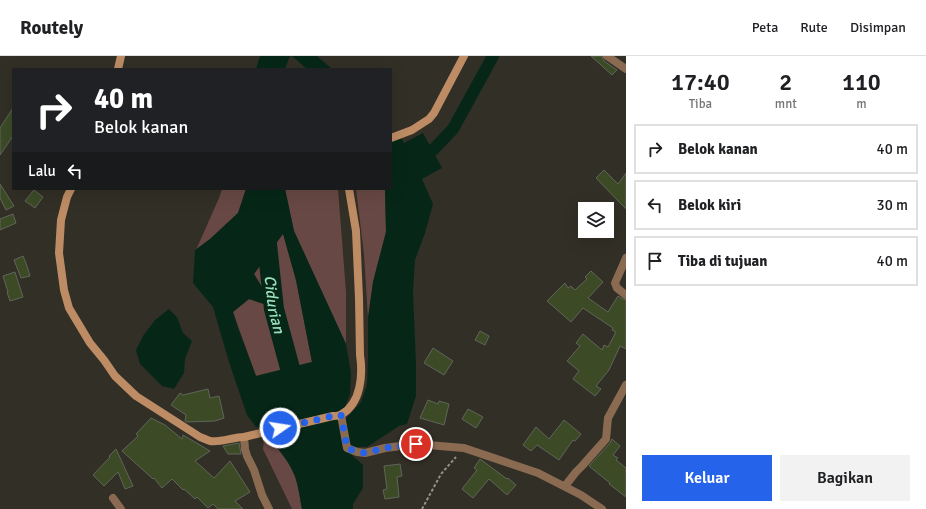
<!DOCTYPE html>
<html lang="id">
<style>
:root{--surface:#fff;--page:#f2f2f2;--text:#202124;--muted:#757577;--line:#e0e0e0;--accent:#2563eb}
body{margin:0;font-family:Signika,sans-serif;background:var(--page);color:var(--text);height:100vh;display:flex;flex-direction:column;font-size:15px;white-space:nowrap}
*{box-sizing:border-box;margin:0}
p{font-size:13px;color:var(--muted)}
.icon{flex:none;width:22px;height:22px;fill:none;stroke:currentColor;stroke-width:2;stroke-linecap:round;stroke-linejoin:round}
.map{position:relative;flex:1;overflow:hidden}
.sheet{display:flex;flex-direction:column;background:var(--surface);width:300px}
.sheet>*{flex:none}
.hud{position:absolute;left:12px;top:12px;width:380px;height:122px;border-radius:0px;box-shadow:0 4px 16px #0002;background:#202124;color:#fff;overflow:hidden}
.fabs{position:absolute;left:578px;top:146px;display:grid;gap:8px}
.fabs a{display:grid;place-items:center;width:36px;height:36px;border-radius:0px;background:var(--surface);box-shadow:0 4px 16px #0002;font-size:20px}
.pin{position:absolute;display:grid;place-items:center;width:34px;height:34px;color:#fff;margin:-17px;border:2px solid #fff;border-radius:50%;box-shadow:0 1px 4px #0007}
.me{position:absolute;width:44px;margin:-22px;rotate:77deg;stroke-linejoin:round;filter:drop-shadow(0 0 3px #0008)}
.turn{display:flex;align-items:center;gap:14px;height:84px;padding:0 16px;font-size:18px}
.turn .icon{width:52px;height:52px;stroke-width:2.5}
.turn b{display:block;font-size:28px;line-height:34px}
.then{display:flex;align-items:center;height:38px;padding:0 16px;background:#0003;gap:8px;font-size:15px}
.eta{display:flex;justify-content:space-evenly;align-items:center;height:68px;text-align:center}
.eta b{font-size:24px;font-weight:600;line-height:28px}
.primary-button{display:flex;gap:8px;margin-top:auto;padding:8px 16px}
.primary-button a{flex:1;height:46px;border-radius:0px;background:var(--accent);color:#fff;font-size:16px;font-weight:600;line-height:46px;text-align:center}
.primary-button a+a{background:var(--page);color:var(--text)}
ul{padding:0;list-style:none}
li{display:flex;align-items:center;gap:12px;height:50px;margin:0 8px 6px;padding:0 8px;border:2px solid var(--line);border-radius:0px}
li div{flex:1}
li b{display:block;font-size:15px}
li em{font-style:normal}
header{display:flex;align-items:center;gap:24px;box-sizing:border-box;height:56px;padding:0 20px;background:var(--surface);border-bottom:1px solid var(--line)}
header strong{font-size:19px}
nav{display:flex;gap:22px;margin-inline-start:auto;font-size:14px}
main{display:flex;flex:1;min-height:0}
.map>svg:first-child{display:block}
.green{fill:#684844}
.water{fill:#062718;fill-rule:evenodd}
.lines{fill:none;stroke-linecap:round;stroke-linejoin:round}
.canal{stroke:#062718;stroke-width:12}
.river{stroke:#062718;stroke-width:20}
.building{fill:#3c4b26;stroke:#60655b}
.path{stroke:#94928b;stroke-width:2;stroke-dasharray:3 2;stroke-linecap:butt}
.street{stroke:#8a6b52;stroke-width:8}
.secondary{stroke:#bd8c64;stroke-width:8}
.route{stroke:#2563eb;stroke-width:7;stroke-dasharray:0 12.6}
.labels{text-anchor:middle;stroke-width:4;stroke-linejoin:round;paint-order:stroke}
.water-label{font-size:16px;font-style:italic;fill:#99e1bb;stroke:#181713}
</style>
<header>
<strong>Routely</strong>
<nav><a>Peta</a><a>Rute</a><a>Disimpan</a></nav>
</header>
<main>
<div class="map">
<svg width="626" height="453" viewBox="0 0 626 453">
<rect width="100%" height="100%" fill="#322f26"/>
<path class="green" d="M222,133h24l-8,24 -28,26 -14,11 23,-52z
M285,133h53l8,103v52l-52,-113z
M356,133h29l1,43 -13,50 -5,36 -4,-64z
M283,177l13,47 16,82 -56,14 -23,-64 16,-13 21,7 -2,-9 -14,-23z
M267,377c8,13 20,25 26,39 5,9 7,27 9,37h-10l-29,-60 1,-11z"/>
<path class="water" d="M260,0h30l-5,13h-29z
M292,0h25l15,13h-25z
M423,77l19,35 -20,11 11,25 -8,29 -10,27 -2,31 3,73v32l-9,28 -8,2 -32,21h-18l-5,-26 17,-19 6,-17 1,-28v-39l5,-36 13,-50 -1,-43h6v-48l10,-4 3,6z
M246,133h39l9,42 52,113 5,29 -1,21 -5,13 -10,6 -68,14h-11l-9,-12 -18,-53 -16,-55 -20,-24 2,-33 15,-11 28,-26zM283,178l13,46 16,82 -56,14 -18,-48 -5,-16 16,-13 21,7 -2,-9 -14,-23z
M169,253l8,8 6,16 9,8 -7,18 -1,14 -10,16 -12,-3 -22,-22 -4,-14 7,-14 12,-16z
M337,362l2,5 6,26 18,16v23l-10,16v5h-51c-2,-10 -4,-28 -9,-37 -6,-14 -18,-26 -26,-39z"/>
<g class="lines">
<path class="canal" d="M418,101l15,-7 20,-21 40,-73"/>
<path class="river" id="s1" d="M261,133l13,120 23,85"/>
</g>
<path class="building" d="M591,0h11l2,5 13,9 -5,5z
M13,52v28l-13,19v-27z
M604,114l14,14 8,-11v36l-30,-31z
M0,128l14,22 -8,4 -6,-12z
M34,134l9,7 -8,11 -10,-7z
M13,158l3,9 -16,7v-11z
M23,200l4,10 3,10 -9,2 -7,-18z
M591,215l12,11 -15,16 20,14 10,-16 5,3 3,1v49l-6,-3 -11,24 -13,16 5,3 -6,7 -22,-17 6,-8 -12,-10 13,-15 -4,-3 7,-9 19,16 2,-5 4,2 8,-15 -4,-2 1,-2 -30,-20 -12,14 -24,-21 18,-18 3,5 3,-2 4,4 12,-11 -2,-2z
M15,216l8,25 -13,4 -3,-9h1l-5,-16z
M480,275l9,5 -4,9 -10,-5z
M433,292l20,13 -9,14 -20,-12z
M208,333l2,9 9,-2 5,22 -9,3 -28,1 -2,-1 1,-6 -15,-10 9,-12 3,2z
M428,344l10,4 1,-3 10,3 -5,21 -24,-7z
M468,353l15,8 -7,11 -14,-9z
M151,362l14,7 17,14 1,-4 27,16 -15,10 19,17 16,-17 20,31 -15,9 8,8h-25l-5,-5 -5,4 -11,-11 -2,2 -11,-10 -1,1 -11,-11 -10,9 -8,-10 -1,1 -31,-28 16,-15 -2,-2z
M564,364l17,14 -6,7 -2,-1 -14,20 -22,-15 -6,6 -8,-6 13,-18 13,12z
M612,383l8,7 -7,9 5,3 -2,2 10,8v29l-17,-13 1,-1 -21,-17 21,-23z
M239,387l2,11h-13l-5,-8z
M116,393l17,37 -8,3 -7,-17 -14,14 -11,-11 17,-18 -1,-1z
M480,403l27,20 1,-1 8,7 -9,10 -18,-16 -16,19 -11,-9 15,-19 -3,-2z
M400,408l2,12 -5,1 2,20 -14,2 -2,-9 4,-1 -3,-23z"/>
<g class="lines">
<path class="path" d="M422,453l19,-35 15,-17"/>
<path class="street" d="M607,0l19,13
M626,202l-11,25 2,5 9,7
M341,359l6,33 10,4 8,1 20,-5 31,-4 48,4 74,25 43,22 21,14
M244,381l1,12 2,7 7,14 8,25 7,14
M565,430l11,-14 6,-6 24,-27 2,-21 18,-33
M113,442l8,11"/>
<path class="secondary" d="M118,13l3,-13
M391,82l21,-8 17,-11 5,-6 30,-57
M71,133l-4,8 -6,23 -2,33 5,37 5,18 21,35 14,17 11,16 21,20 64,41c3,1 7,3 10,4 9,2 24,-4 34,-4l89,-21c3,0 7,0 9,-2 19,-11 21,-39 18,-59l-1,-57 -3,-67 -7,-42"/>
</g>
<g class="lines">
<path class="route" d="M280,372l53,-12 8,-1 6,33 10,4 8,1 20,-5 31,-4"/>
</g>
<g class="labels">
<g class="water-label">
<text dy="6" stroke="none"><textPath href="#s1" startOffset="116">Cidurian</textPath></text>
</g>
</g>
</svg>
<div class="fabs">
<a><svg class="icon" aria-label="layers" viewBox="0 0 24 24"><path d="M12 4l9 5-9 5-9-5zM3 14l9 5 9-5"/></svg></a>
</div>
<div class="pin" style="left:416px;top:388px;background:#d93025"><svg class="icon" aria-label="arrive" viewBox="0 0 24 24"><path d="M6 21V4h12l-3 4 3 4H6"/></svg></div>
<svg class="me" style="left:280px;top:372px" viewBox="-20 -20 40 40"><circle r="17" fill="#2563eb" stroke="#fff" stroke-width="3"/><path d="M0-11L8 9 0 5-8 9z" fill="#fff"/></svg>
<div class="hud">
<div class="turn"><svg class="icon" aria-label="right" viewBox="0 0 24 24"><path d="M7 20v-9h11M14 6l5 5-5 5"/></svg><div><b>40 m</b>Belok kanan</div></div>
<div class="then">Lalu<svg class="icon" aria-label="left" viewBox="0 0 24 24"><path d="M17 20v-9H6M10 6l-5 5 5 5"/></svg></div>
</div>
</div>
<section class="sheet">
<div class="eta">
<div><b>17:40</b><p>Tiba</p></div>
<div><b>2</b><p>mnt</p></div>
<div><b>110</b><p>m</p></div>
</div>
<ul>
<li><svg class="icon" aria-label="right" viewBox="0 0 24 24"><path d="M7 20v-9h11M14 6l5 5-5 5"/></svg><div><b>Belok kanan</b></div><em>40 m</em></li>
<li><svg class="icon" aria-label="left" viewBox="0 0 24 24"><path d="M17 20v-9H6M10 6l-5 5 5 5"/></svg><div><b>Belok kiri</b></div><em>30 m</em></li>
<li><svg class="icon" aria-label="arrive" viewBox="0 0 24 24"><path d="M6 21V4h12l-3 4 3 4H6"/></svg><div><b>Tiba di tujuan</b></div><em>40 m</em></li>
</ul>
<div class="primary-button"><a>Keluar</a><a>Bagikan</a></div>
</section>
</main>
